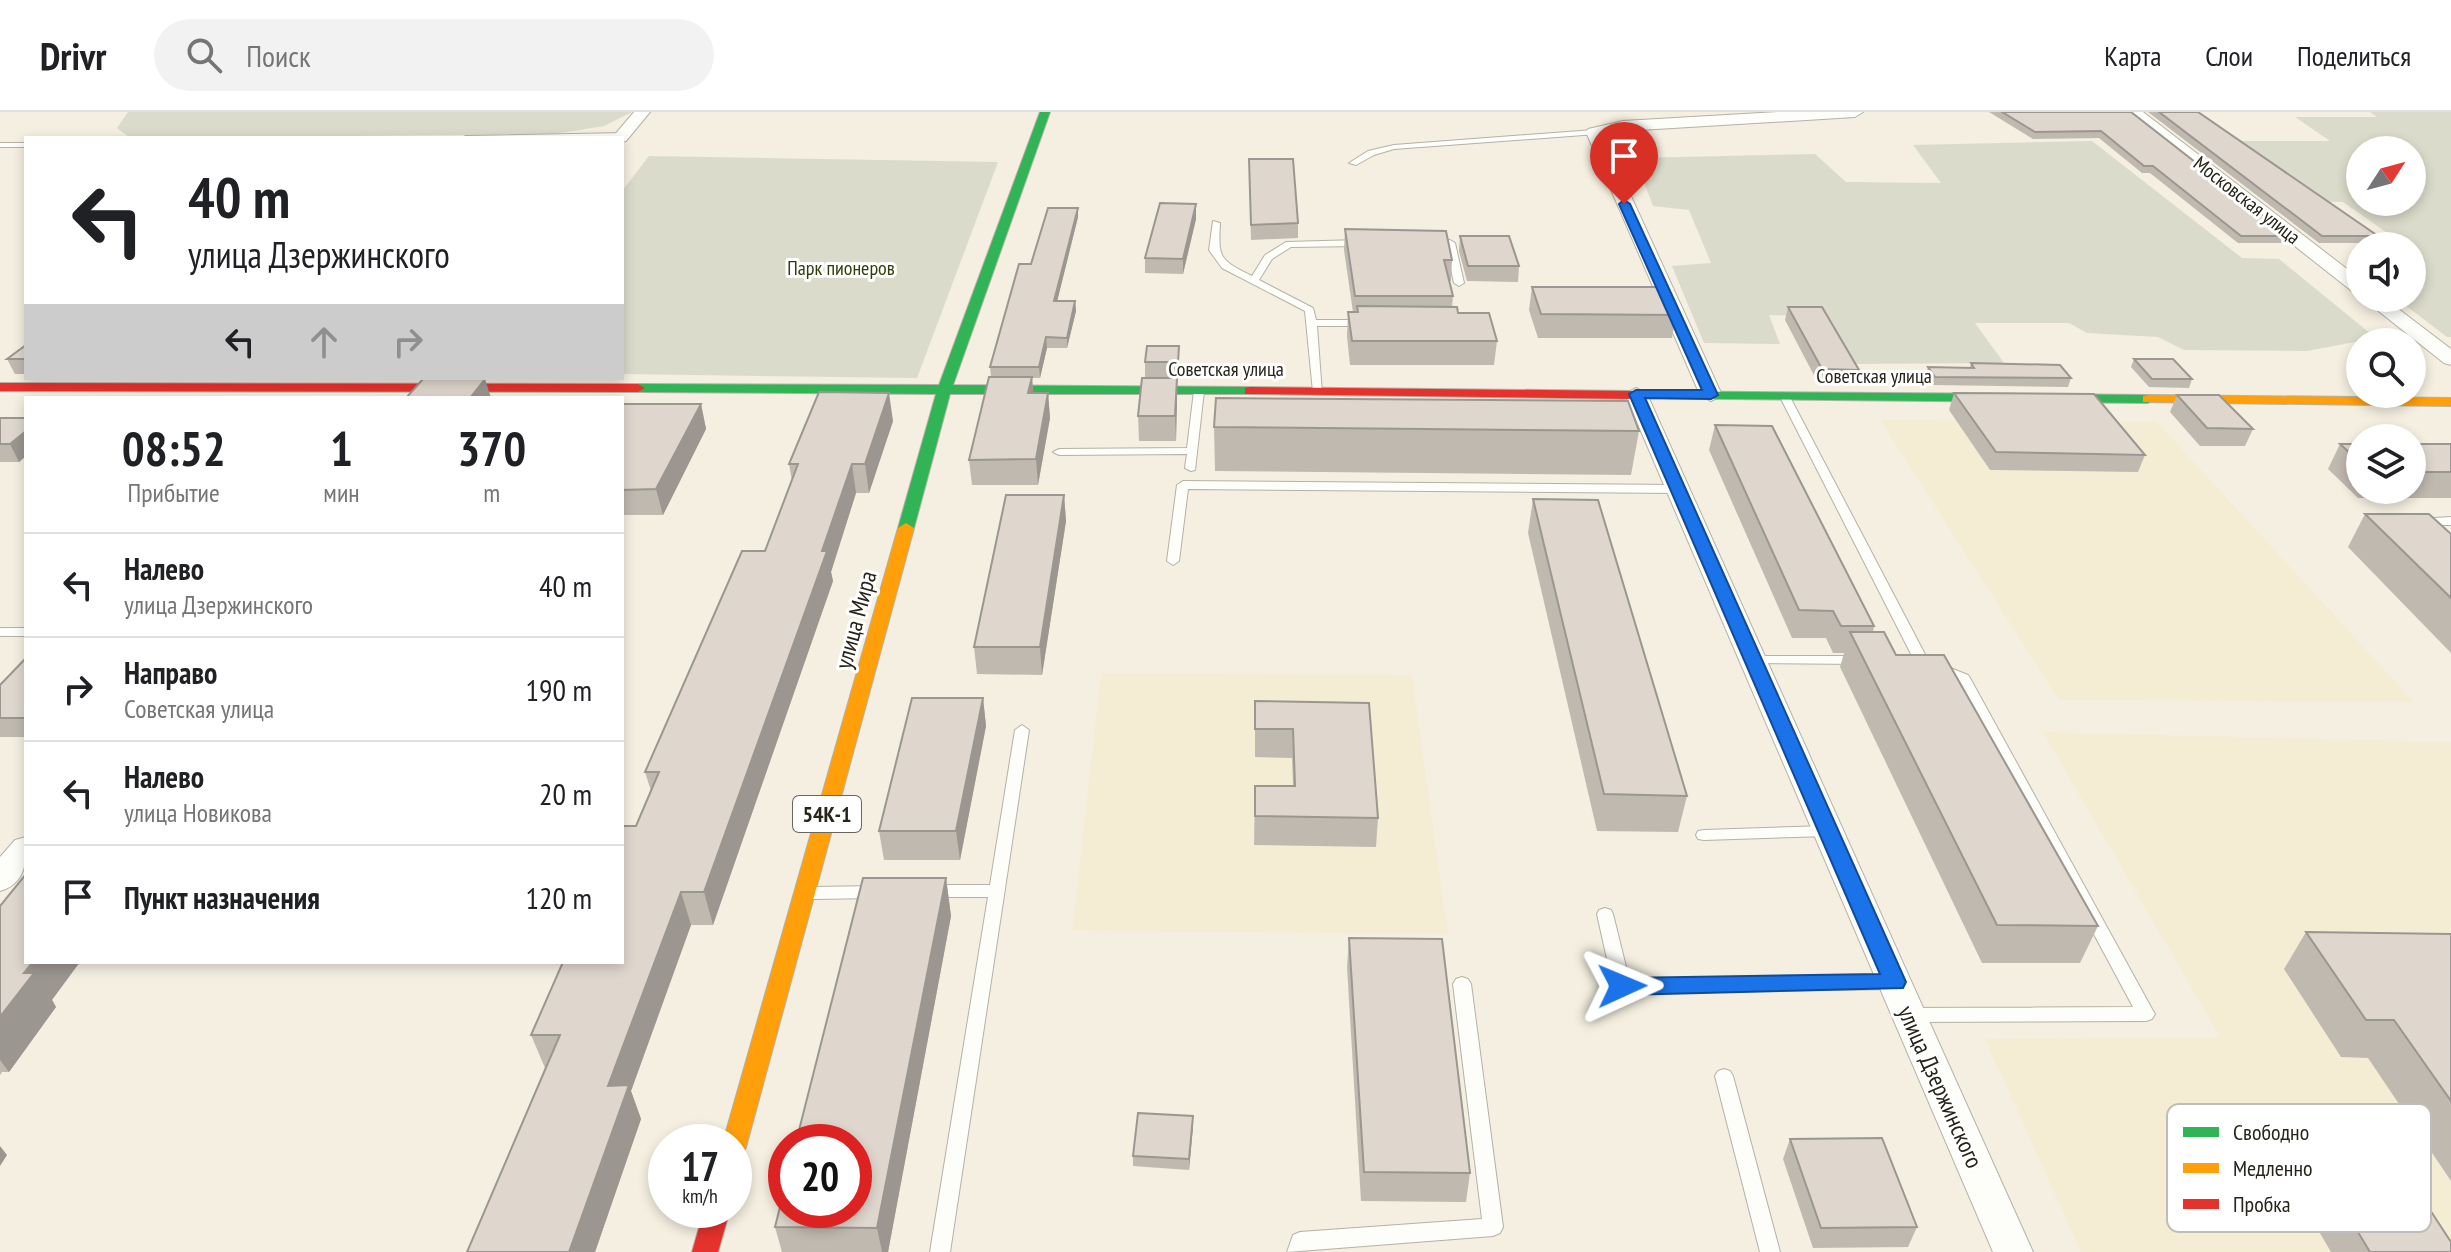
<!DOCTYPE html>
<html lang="ru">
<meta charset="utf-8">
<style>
:root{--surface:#fff;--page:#f2f2f2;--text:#202124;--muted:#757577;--line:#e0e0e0}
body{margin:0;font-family:"PT Sans Narrow",sans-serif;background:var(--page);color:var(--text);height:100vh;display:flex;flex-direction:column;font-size:30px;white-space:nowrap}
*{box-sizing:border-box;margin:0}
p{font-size:26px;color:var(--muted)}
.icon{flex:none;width:44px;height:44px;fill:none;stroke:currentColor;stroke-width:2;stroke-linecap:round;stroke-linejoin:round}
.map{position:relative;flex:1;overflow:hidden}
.details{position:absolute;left:24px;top:284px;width:600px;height:568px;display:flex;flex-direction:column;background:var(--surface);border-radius:0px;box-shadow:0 4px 12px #0003}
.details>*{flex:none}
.guide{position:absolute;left:24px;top:24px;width:600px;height:244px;border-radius:0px;box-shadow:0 4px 12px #0003;background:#fff;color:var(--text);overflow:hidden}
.needle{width:52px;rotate:54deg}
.controls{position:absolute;left:2346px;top:24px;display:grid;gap:16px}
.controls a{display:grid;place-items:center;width:80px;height:80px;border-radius:50%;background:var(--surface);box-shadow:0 4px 12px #0003;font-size:40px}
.speed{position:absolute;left:648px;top:1012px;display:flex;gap:16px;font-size:40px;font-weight:700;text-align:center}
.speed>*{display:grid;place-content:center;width:104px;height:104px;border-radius:50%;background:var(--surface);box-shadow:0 4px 12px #0003;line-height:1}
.speed small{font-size:20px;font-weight:400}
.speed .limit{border:12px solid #d22;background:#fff;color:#111}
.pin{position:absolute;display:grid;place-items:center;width:68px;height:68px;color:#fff;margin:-82px -34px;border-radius:50% 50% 50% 0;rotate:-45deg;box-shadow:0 0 8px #0007}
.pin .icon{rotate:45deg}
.me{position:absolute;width:88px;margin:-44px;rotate:89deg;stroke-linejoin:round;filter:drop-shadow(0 0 6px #0008)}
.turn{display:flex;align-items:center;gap:28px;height:168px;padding:0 32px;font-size:36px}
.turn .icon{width:104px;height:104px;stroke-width:2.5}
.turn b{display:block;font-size:56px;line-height:68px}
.lanes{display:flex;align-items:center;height:76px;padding:0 32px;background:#0003;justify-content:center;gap:40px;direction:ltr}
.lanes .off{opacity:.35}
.eta{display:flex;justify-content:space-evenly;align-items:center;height:136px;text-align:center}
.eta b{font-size:48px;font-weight:600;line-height:56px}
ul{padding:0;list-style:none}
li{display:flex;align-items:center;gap:24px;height:104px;padding:0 32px;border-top:2px solid var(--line)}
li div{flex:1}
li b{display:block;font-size:30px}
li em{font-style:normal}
header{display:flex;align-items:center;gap:48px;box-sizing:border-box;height:112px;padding:0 40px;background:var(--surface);border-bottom:2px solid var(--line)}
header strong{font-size:38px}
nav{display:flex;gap:44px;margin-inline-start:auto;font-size:28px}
.search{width:560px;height:72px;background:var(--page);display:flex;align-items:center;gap:20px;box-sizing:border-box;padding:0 28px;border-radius:44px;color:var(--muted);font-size:30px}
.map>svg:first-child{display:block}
.built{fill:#f5edd3}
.green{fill:#dadbca;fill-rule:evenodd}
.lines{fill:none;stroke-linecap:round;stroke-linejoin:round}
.lane-casing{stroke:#b5b1a6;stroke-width:2}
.street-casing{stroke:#b5b1a6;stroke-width:2}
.fast-casing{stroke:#b5b1a6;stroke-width:2}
.slow-casing{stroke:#b5b1a6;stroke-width:2}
.jam-casing{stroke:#b5b1a6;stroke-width:2}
.lane{fill:#fdfdfa;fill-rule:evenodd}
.street{fill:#fdfdfa;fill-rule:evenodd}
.fast{fill:#30b455;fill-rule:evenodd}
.slow{fill:#ff9f0a;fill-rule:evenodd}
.jam{fill:#e5322d;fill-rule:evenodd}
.wall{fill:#c0b9b0}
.shaded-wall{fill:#9c9690}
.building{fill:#dfd7cd;stroke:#9c9690;stroke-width:2}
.route{fill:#1a73e8;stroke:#114b97;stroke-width:2}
.labels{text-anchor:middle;stroke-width:6;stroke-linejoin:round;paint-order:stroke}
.far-street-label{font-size:20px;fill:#27241a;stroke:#fff}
.far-park-label{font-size:20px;fill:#313c09;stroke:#fff}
.shield{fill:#fff;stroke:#68665f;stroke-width:2}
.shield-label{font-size:22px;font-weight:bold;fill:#27241a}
.street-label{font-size:24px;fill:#27241a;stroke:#fff}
.key{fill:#fff;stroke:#bebdba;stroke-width:2}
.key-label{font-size:22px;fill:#27241a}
</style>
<header>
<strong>Drivr</strong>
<div class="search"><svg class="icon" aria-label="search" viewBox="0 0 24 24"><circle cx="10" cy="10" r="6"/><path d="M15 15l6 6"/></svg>Поиск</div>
<nav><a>Карта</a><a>Слои</a><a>Поделиться</a></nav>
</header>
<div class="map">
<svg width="2451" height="1140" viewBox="0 0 2451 1140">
<rect width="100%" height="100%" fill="#f4efe0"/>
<path class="built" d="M1880,308l277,2 257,280 -355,-2z
M1101,561l311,2 36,259 -376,-3z
M2043,620l408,10v510h-370l-96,-213 235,-2z"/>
<path class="green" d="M128,0h504l-28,14 -49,8 -416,4 -10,-1 -12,-9z
M2370,0h81v225h-4l-51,-39h16v-52h-6l-63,-44 -62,-1 -42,-60h91l-35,-24h82zM2360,38h52v52h-52z
M2092,29l150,117 37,1 97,79 -69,13 -123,-1 -26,-13 -71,-4 -18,-10h-94l29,40 -150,1 -31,-48 -54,-1 11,29 -76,-1 -32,-77 39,-3 -22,-53 -36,-4 -18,-48 180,-4 31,28 95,1 -28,-38z
M649,44l349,6 -81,216 -295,-4v-183z"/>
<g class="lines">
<g class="lane-casing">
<path id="lane" d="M1594,18l4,2 -1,2 -203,15 -20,6 -18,10 -7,-2 19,-12 26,-6z
M626,21l1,2 -4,2 -161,1 4,-2z
M0,31h26v4h-26z
M1213,109l7,2c-2,36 0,37 32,53l13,-21 21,-13 74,-2 5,3 -5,3 -69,1 -19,12 -13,21 54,28 3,12h47l5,3 -5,3h-46l5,68 -4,1 -5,-3 -8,-81 -83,-43 -13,-18z
M1450,128l5,3 9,40 -5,3 -5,-3 -8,-37h-17l-5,-3 5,-3z
M1199,276l5,3 -9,79 -4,1 -6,-3 2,-14 -128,1 -6,-3 6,-3 128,-1 7,-57z
M1785,282l5,3 138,263 -2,3 -17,1 -7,-4 2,-3 8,-1 -132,-259z
M1183,369l495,4 6,4 -6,4 -490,-4 -9,72 -6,4 -6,-4 10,-76z
M2451,405v8h-9l-9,13h-8l-2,-3 11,-17z
M0,516h26v8h-26z
M1753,544h107l7,4 -7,4 -112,-1 -2,-3 2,-3z
M1938,551l30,12 2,3 182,331 3,5 -3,5 -6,2 -237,1 -6,-2 -3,-5 3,-5 6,-2 224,-1 -175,-326 -25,-11 -2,-3z
M1022,613l7,5 -79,522h-20l58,-355h-59l-6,-2 -2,-4 2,-4 6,-2h61l25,-155z
M1828,714l6,1 2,4 -2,4 -6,1 -124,4 -6,-1 -2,-4 2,-4 6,-1z
M876,774l6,2 2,4 -2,4 -6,2 -63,1 -6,-2 -2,-4 2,-4 6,-2z
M1605,796l6,2 2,4 16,65 265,-4 6,2 3,5 -3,5 -6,2 -272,4 -6,-2 -3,-5 -16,-72 2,-4z
M1462,865l6,2 3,5 32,243 -3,6 -7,3 -206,16 6,-17 7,-3 182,-13 -29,-235 3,-5z
M1724,957l6,2 3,5 47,176h-20l-45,-176 3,-5z"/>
</g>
<g class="street-casing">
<path id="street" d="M634,0h16l-24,29 -4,1v-4h-10z
M1778,0h85l-8,5 -232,14 -20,4 119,260 -11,6 -11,-6 -114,-263 2,-3 35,-8z
M2125,0h18l217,167v15l-7,-2z
M2362,186h22l67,51v16l-7,-2z
M1636,276l11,6 386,858h-40l-368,-858z
M26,725c0,24 1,46 -26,54v-34l15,-17z"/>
</g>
<g class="fast-casing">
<path id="fast" d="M1040,0h10l-97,273 297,2 5,1v6h-305l-36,134 -8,5 -8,-5 38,-134 -298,-2 -7,-4 7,-4 301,1z
M1633,279l515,4 7,4 -7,4 -520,-5v-6z"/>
</g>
<g class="slow-casing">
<path id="slow" d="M2148,283l303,3v8l-308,-4v-6z
M906,411l8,5 -168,619 -3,7 -9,3v-15h-11l175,-614z"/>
</g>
<g class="jam-casing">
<path id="jam" d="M0,271l638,1 7,4 -7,4 -638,-1z
M1250,275l383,4 7,4 -7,4 -388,-5v-6z
M704,1098h26l-12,42h-26z"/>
</g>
<use href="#lane" class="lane"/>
<use href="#street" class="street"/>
<use href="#fast" class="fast"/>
<use href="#slow" class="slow"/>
<use href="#jam" class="jam"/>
</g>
<path class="wall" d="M1989,0h142l159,124 -3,7h-49l-88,-70h-8l-43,-35 -66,1z
M2148,0h50l180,124 -3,7h-56z
M1249,47l49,64v15l-47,2z
M1196,92v15l-13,55 -38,-1v-15z
M1078,96v9l-21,84h18l1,10 -9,37h-20l-7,30h-8l1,15h15l2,25 -12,67h-66l-3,-25 22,-83 -1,-10 41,-103z
M1345,117l107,31 -1,21h-2l4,15 -1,11 6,6 39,28 -3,24h-144l-3,-29 1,-24h5l-9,-62z
M1460,124l59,30 -1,16 -51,-1 -8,-30z
M1532,175l144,28 -4,23h-134l-9,-28z
M1788,195l71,63 -3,14 -38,-1 -33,-63z
M26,233v29h-11l-8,-15z
M2134,247l58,20 -3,9 -40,-1 -18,-20z
M1145,250h34v17h-2l-1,62h-37l-1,-25 7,-38z
M1971,251l100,15 -3,9 -135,-2 -7,-10 2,-8h42z
M1954,281l191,62 -7,17 -148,-2 -41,-60z
M2177,283l76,34 -8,17h-45l-30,-34z
M622,292h79l5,25 -43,86h-41z
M0,306h26v38l-7,6h-19z
M893,309l-24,72h-13l-25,79 2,9 -120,344h-22l-60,166 10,28 -46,133h-128l78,-184 -14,-33 105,-209 15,-35 -6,-19 120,-221 27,-70 -3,-17z
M1715,313l159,201 -1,6 23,23 202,271 -18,37h-98l-142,-296 4,-14h-11l-7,-15h-34l-83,-188z
M1214,315l425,4 -8,44 -416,-4z
M2340,332h20v46h52v-46h39v54h-93l-30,-29z
M1064,383l2,26 -24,154 -65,-1 -3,-27z
M1533,387l154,297 -9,36 -81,-1 -69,-298z
M2365,402l86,20v119l-103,-106z
M26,546v79h-26v-52z
M983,586l3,28 -26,134h-76l-5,-29z
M1255,589l114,2 9,115 -2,29 -122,-2 1,-59h38l-1,-28 -37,-1z
M946,766l5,38 -63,336h-106l-7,-25z
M0,794l56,101 -47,65h-7l-2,3z
M2306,820l145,2v247l-83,-123 -27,-1 -57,-88z
M1349,826l121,235 -4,29 -105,-1 -14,-234z
M2288,1004l163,136h-120l-62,-106z
M1193,1014l-4,44 -56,-4v-10z
M1790,1027l127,88 -9,20 -95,1 -30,-89z"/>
<path class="shaded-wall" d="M1196,92v15l-13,55v-15z
M1078,96v9l-23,93 -1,-9z
M1075,189l1,10 -9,37v-10z
M1046,225l1,11 -7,30 -1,-11z
M1032,265l2,25 -6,-9z
M1177,266v25l-1,38 -1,-25z
M485,267l6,19h-21z
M889,281l4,28 -24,72 -4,-29z
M1048,281l2,25 -12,67 -2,-26z
M701,292l5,25 -43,86 -7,-26z
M26,319v25l-7,6 -9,-18z
M852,352l4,29 -25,79 2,9 -120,344 -9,-33z
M1064,383l2,26 -24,154 -2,-28z
M983,586l3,28 -26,134 -4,-29z
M946,766l5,38 -63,336h-6l-5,-24z
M681,780l10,33 -60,166 10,28 -46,133h-26l39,-166z
M33,850h47l-28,38 4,7 -47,65 -9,-12v-43l24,-44z
M1193,1004v10l-4,44v-11z
M0,1034l7,9 -7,11z"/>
<path class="building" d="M2002,0h129l159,124h-49l-88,-70h-9l-43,-35 -66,1z
M2159,0h39l180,124h-56z
M1249,47h44l5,64 -47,2z
M1160,91l36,1 -13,55 -38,-1z
M1048,96h30l-24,93h21l-8,37 -21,-1 -7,30h-49l29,-103h12z
M1345,117l101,2 6,29h-8l9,36h-98z
M1460,124h49l10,30h-51z
M1532,175h132l12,28 -135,-1z
M1357,194l100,1 1,6h31l8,28h-145l-4,-29h10z
M1788,195h34l37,63 -37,-1z
M26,233v14h-19z
M1147,234h32l-1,16h-33z
M2134,247h39l19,20h-40z
M1971,251l89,2 11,13 -136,-1 -7,-10 46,1z
M989,265h43l-4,16h20l-12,66 -67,1z
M1142,266h35l-2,38h-37z
M423,267h62l-15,19h-64z
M819,280l70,1 -24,71h-13l-30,87h5l-123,341h-23l-73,194 21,-1 -60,167h-102l93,-217h-29l32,-73h59v-136h14l23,-54h-14l97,-221h23l33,-87h-9z
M1954,281l140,1 51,61 -149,-3z
M2177,283h42l34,34 -46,-1z
M1216,286l412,3 11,30 -425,-4z
M622,292h79l-45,85 -34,1z
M0,306h26v13l-16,13h-10z
M1715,313l57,1 102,200h-33l-8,-15 -34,-1z
M2340,332h20v18z
M2412,332h39v28h-39z
M1006,383h58l-24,152h-66z
M1533,387l65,1 89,296 -83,-2z
M2365,402h64l22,20v64z
M1850,520h34l12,23h48l154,271 -101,-1z
M26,546v60h-26v-33z
M912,586h71l-27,133h-77z
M1255,589l114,2 9,115 -123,-2v-30h40l-2,-57h-38z
M26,762v88h7l-9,11h10l-34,44v-111z
M863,766h83l-69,350 -102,-1 11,-44v27h68v-68h-58z
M2306,820l145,2v167l-57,-81h-28z
M1349,826l93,1 28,234 -106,-1z
M1138,1001l55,3 -4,43 -56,-3z
M2288,1004l82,2 81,124v10h-81z
M1882,1026l35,89 -96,1 -31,-89z"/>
<path class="route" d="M1624,88l6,4 88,191 -7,4 -66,-1 261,584 -3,6 -281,7 -8,-2 -3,-7 3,-6 8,-2 258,-4 -251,-580 7,-4h66l-83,-186z"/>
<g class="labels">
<g class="far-street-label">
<text transform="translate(2247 88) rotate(38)" y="7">Московская улица</text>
<text x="1226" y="264">Советская улица</text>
<text x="1874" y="271">Советская улица</text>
</g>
<g class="far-park-label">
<text x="841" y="163">Парк пионеров</text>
</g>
<rect class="shield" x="793" y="684" width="68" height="36" rx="6"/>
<g class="shield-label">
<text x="827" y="710">54К-1</text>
</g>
<g class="street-label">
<text transform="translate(856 508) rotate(-75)" y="8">улица Мира</text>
<text transform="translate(1940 975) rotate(66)" y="8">улица Дзержинского</text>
</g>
</g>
<rect x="2167" y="992" width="264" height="128" rx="12" class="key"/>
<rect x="2183" y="1015" width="36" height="10" fill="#30b455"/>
<rect x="2183" y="1051" width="36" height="10" fill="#ff9f0a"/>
<rect x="2183" y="1087" width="36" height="10" fill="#e5322d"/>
<g class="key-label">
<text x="2233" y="1028">Свободно</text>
<text x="2233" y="1064">Медленно</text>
<text x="2233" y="1100">Пробка</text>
</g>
</svg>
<div class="controls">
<a><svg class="needle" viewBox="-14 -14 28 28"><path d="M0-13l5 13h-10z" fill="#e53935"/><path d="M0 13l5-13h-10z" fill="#757577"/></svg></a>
<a><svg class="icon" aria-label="sound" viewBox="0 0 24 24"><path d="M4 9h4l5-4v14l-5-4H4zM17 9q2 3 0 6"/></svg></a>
<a><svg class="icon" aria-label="search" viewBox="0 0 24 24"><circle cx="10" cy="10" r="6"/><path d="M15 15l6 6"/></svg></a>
<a><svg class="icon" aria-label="layers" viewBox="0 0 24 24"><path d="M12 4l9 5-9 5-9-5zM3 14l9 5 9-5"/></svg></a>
</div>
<div class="speed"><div>17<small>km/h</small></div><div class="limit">20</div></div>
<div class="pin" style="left:1624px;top:92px;background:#d93025"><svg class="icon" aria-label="arrive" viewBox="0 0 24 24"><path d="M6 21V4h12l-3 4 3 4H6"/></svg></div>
<svg class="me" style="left:1622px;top:874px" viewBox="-20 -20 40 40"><path d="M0-17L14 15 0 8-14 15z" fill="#1a73e8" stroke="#fff" stroke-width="4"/></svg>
<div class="guide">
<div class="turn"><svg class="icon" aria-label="left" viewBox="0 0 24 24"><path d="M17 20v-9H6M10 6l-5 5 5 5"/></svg><div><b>40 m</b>улица Дзержинского</div></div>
<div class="lanes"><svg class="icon" aria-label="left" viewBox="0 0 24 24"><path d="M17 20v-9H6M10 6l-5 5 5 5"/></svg><svg class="icon off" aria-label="ahead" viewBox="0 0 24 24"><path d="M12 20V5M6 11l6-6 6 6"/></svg><svg class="icon off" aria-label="right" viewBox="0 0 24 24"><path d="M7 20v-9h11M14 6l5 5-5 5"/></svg></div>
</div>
<section class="details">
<div class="eta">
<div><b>08:52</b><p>Прибытие</p></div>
<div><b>1</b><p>мин</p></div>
<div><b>370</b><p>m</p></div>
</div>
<ul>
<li><svg class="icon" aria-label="left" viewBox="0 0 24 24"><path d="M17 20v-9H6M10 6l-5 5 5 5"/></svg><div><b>Налево</b><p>улица Дзержинского</p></div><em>40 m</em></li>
<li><svg class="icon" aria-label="right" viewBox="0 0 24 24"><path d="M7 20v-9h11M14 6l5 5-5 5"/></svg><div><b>Направо</b><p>Советская улица</p></div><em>190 m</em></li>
<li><svg class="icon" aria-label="left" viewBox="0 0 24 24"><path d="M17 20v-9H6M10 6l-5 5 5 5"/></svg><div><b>Налево</b><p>улица Новикова</p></div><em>20 m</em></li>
<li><svg class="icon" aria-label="arrive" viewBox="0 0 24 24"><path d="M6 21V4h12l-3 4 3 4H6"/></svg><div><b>Пункт назначения</b></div><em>120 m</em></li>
</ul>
</section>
</div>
